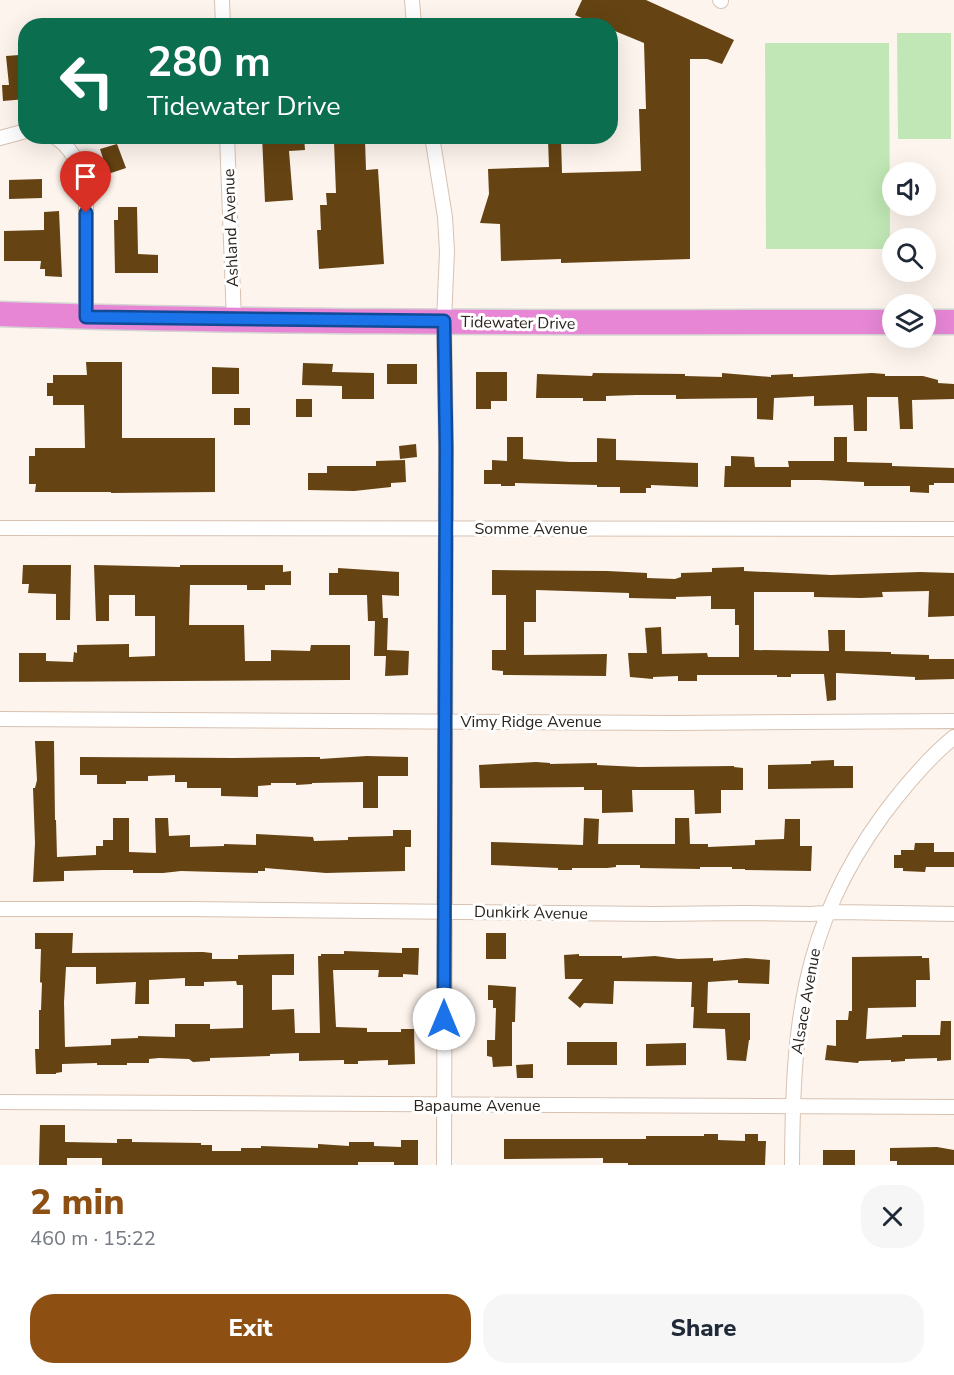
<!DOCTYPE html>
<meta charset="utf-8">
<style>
:root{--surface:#fff;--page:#f6f6f7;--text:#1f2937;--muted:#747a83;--accent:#8d5012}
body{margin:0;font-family:"Nunito Sans",sans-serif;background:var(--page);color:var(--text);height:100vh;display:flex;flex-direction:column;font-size:22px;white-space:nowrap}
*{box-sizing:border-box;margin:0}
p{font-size:20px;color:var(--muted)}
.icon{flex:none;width:33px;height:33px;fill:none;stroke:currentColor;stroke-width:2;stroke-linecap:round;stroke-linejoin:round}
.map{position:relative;height:1165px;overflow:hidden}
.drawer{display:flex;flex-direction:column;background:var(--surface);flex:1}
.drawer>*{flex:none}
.banner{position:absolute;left:18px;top:18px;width:600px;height:126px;border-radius:24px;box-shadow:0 6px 24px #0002;background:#0b6e4f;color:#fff;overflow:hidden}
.buttons{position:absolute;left:882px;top:162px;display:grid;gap:12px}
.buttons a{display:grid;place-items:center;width:54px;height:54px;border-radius:50%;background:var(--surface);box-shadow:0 6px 24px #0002;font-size:30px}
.pin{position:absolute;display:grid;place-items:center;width:51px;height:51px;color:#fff;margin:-62px -26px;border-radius:50% 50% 50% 0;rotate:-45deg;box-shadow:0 0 6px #0007}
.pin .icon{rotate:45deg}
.me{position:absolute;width:66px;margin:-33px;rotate:0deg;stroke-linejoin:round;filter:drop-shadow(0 0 4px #0008)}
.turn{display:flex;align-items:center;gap:21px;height:126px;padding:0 30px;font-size:27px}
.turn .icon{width:78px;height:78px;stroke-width:2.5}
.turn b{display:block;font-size:42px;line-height:51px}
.round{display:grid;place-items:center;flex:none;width:63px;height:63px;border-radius:24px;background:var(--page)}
.head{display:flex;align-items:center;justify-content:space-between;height:102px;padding:0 30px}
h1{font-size:36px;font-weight:800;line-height:45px;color:var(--accent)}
.button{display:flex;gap:12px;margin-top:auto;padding:12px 30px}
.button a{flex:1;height:69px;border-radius:24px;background:var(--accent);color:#fff;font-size:24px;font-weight:800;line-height:69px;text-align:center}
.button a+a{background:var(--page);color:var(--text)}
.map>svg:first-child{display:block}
.green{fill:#c0e7b5}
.building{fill:#654312;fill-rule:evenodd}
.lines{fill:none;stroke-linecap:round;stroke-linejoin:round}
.street-casing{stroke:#d7c2b2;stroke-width:16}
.highway-casing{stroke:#d5d3d2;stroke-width:27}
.street{stroke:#fff;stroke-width:14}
.highway{stroke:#e686d5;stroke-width:24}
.route-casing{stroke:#114b97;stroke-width:15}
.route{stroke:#1a73e8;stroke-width:10}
.labels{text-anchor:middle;stroke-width:6;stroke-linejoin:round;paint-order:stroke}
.street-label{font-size:16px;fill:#2b231d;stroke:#fff}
</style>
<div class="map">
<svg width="954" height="1165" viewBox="0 0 954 1165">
<rect width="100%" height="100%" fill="#fdf4ed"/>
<path class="green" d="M897,33h54v106h-53z
M765,43h124l1,206h-124z"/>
<path class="building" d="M582,0h64l88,40 -12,24 -15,-5h-17v200l-129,4v-4l-60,2 -1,-37 -20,-1 9,-29 -1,-25 61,-2 -1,-27 13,-1 1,34 79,-2 -2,-62h7l-2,-66 -34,-14v-3h-10l-25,-11z
M19,55l1,7 6,-1v38l-23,2 -1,-16h7l-3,-29z
M262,136h42l1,14 -16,1 4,49 -28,2z
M365,140l1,30 12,-1 6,95 -65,5 -2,-39h4l-1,-25h7l-1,-12h10l-2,-51z
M117,144l9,24 -18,6 -8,-25z
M42,179v19l-33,1v-19z
M118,207h19l1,47 20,1v18h-43l-1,-53h4z
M59,211l3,66 -17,-1v-7h-5l1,-8h-37v-30l40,-1v-18z
M86,362h36v76h93v54l-104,1v-1h-76l1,-8h-7v-28h6v-8h50l-1,-43h-31v-9h-6v-13h6v-8h34z
M303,363l30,1 -1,8 42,1v26h-32v-13l-40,-1z
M387,364h30v20h-30z
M212,367l27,1v26h-27z
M476,372h31v29h-16v8h-15z
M593,373l92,1v2l37,1v-4l49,4v-2l22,-1v3h6l73,-4 13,1v2h38l15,4v3l16,1v15l-42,1 1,29h-13l-2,-32h-31v34h-13l-1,-26 -39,1v-10l-40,2 -1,22 -16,-1v-21l-81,1v-4h-40l-30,1v5h-23v-3h-47l1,-24 55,2z
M296,399h16v18h-16z
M234,408h16v17h-16z
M507,437h16v22l47,3h27v-24l19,1v21l82,3v24l-47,-2v3h-5v5h-26v-6h-23v-2l-82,-2v3h-14v-2h-17v-14h8v-10l15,1z
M834,437h13v25l45,1v3l62,2v15h-20v2h-5v8l-19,-1v-6h-46v-4l-45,-2h-28v7h-67l1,-21h6v-10l23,1 1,10h34l-1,-6h46z
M416,444l1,13 -17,2 -1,-13z
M405,460l1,22 -15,1v4l-37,4 -46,-1v-17h19v-7h49v-5z
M23,565h48l-1,55h-14v-26l-28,-1 1,-9h-7z
M94,565l86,2v-2h103v7l8,-1v14h-26v5h-18v-5h-57l-1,40h55l1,36h26v-11l39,1 1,-6h39v35l-331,2v-29h27v8l27,1 1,-10 3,1v-8l52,-1v13l26,-1v-40h-20v-21h-26v26h-13z
M744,567v4l87,4 89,-3 34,1v43l-26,1 1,-26 -47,1 1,5 -22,1 -47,-1v-5h-60v58l75,1 -1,-21h17v21l46,1v2l38,1v4h25v20l-39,1v-3l-79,-4v27l-9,1 -3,-27h-33v3h-14v-2h-80v6h-19v-5l-25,1v2l-23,-2 -2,-24h19l-2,-25 16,-1 1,27 45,-1 1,4h31v-32h-4v-16h-24v-13l-35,1v2l-47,-1v-5l-93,-3v32h-12v33l83,-1 -1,22 -103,-1v-4l-11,-1v-20h14v-55h-14v-25l115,1 40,2v5l28,1 6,-2v-4l31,-1v-4z
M338,568l61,4v24l-17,-1 1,23h5l-1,32 22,1 -1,24 -23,1 1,-20h-12l1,-35h-7l-1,-26h-38v-22h9z
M35,741h19l1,79h1l1,37 39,-2v-9h7v-6h10v-22h16v34l27,1 -1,-35h13l1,18 21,-1v12l34,-1v-2l32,1v-11l57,3 1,4 34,-1v-3l45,-1v-6h18v17h-6v24l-79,2 -61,-5v3h-7v2l-77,-2 -18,2h-30v-3h-29l-40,1v10l-31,1 2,-39 -2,-55h2l2,-8z
M367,756l41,1v19h-30v32h-15v-26l-51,1v1l-16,1v-2h-25v2l-13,1v11l-37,-1v-8h-34v-6h-12v-7l-27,1v5h-22v3h-29v-9h-17v-18l153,1 76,-1h11v2z
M834,760v6h19v22l-85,1v-24l43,-1v-3z
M536,762l14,1v1l47,-1v2l42,2 95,-1v1l9,1v22h-22v23l-26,1 -1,-24h-62l1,22 -31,1v-23h-18v-3l-104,1 -1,-23z
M584,818l15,1 -1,25h77v-26h14l1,26h18v3l47,-2v-5l29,-1 1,-20h15v27h12l-1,25 -66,-1v-1h-13v-2h-32v2l-60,-1v-3h-24v2l-9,1h-35v2h-14v-2l-67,-3v-23l92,3z
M915,843h19v9h20v15h-28l-1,5 -22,-1v-3h-9v-13h7v-5h13z
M35,933h38l-1,20 131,-1 9,1v6h26v-4l56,-1v21h-22v35l22,-1 1,24h25l-2,-77h3v-2h23v-3l58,2v-5h17l-1,27 -15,-1v3h-25l1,-7h-46l3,57 31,1v4h34v-3h13l1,35 -27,1v-5l-30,1v3h-14v-4l-45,1v-8l-29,1v2l-60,2v3l-17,1 -4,-3 -30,-1 -10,1v4h-22v2h-30v-2l-35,1v8l-6,1v1h-20l-1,-25h4v-39h2l1,-27 -2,-1 1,-33h-6zM66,967h30v17l40,-2 -1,22h14v-24l36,-2v8h19v-4l32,-1 1,4h6v43l-33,1v-5h-35v13l-37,-1v2l-27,1v6l-46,2 -1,-45z
M486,933h20v26h-20z
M579,954v2h43v2l33,-2 23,3 35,-1v3l33,-3 24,2 -1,24 -31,-1v-3l-30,2 -1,31h43v27h-1l-3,21 -19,-1 -2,-31 -32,-1 1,-21h-3l1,-25 -78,-1 -1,23 -29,-1 -4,5 -12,-10 15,-19h-18l-1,-24z
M922,956v2h7l1,22h-14v27l-48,1 -2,31 36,-2v-2h38l1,-14h10v39l-14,1v-3l-32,1v2l-14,1v-2l-32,1 -1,2 -33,-3 2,-15 9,1v-26h12l1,-9h3v-54z
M488,985l28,2 -1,35h-3v44l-19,1 -1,-10 -5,-1v-16h8l1,-32h-3v-8h-5z
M567,1042h50v23h-50z
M686,1043v22l-40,1v-22z
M533,1064v14h-16l-1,-13z
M40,1125h25v17l52,1v-4h15v3l69,1v2h11v6h29v-3h20v-2l57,2v-4l31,2v-4h25v4l27,1v-7h17v25h-24v-3h-36v3h-256v-7h-35v7h-28z
M704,1134h14v6l27,1v-7h13v7h8l-1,24h-137v-2h-25v-5l-99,1v-20h142v-3h58z
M937,1147l17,3v15h-57v-4h-7v-13z
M823,1150h32v15h-32z"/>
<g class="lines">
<g class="street-casing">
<path id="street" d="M222,0l1,26
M412,0l2,26
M720,0l1,1
M53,136c21,11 29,35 33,56v125
M227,136l7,184
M432,136l13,81 2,34 -3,70 2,127 -2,717
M0,138l26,-7
M0,528l954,1
M0,719l674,4 280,-2
M0,909h190l465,5 88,-1 68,1 27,-2 116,2
M0,1102l954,5
M792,1165c1,-137 8,-236 91,-350 21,-28 44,-56 71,-78"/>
</g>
<g class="highway-casing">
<path id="highway" d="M0,314c297,10 595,8 892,8
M926,322h28"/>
</g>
<use href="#street" class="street"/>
<use href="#highway" class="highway"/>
</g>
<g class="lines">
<g class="route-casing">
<path id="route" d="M86,213v104l358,4 2,127 -2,571"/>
</g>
<use href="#route" class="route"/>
</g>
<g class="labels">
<g class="street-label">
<text transform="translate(230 228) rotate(-92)" y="6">Ashland Avenue</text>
<text transform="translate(518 322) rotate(1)" y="6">Tidewater Drive</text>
<text x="531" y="534">Somme Avenue</text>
<text x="531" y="727">Vimy Ridge Avenue</text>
<text transform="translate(531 912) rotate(1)" y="6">Dunkirk Avenue</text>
<text transform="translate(805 1001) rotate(-80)" y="6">Alsace Avenue</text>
<text x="477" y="1111">Bapaume Avenue</text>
</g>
</g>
</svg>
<div class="buttons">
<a><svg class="icon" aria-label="sound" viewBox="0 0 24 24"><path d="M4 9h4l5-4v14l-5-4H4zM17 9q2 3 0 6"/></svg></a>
<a><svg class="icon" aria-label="search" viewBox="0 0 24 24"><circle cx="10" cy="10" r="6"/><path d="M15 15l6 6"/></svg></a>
<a><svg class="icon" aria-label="layers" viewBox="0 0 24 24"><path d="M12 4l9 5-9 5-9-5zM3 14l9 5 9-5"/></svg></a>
</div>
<div class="pin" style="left:86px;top:213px;background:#d93025"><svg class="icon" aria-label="arrive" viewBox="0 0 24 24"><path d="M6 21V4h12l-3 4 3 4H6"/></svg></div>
<svg class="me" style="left:444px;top:1019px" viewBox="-20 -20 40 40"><circle r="19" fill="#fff"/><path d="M0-13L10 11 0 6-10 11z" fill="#1a73e8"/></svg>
<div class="banner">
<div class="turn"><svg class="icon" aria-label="left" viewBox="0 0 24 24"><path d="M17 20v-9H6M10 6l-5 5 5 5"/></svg><div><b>280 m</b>Tidewater Drive</div></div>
</div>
</div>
<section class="drawer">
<div class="head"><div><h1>2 min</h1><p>460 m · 15:22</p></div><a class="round"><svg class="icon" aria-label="close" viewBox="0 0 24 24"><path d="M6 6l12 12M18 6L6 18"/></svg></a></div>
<div class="button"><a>Exit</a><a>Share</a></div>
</section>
